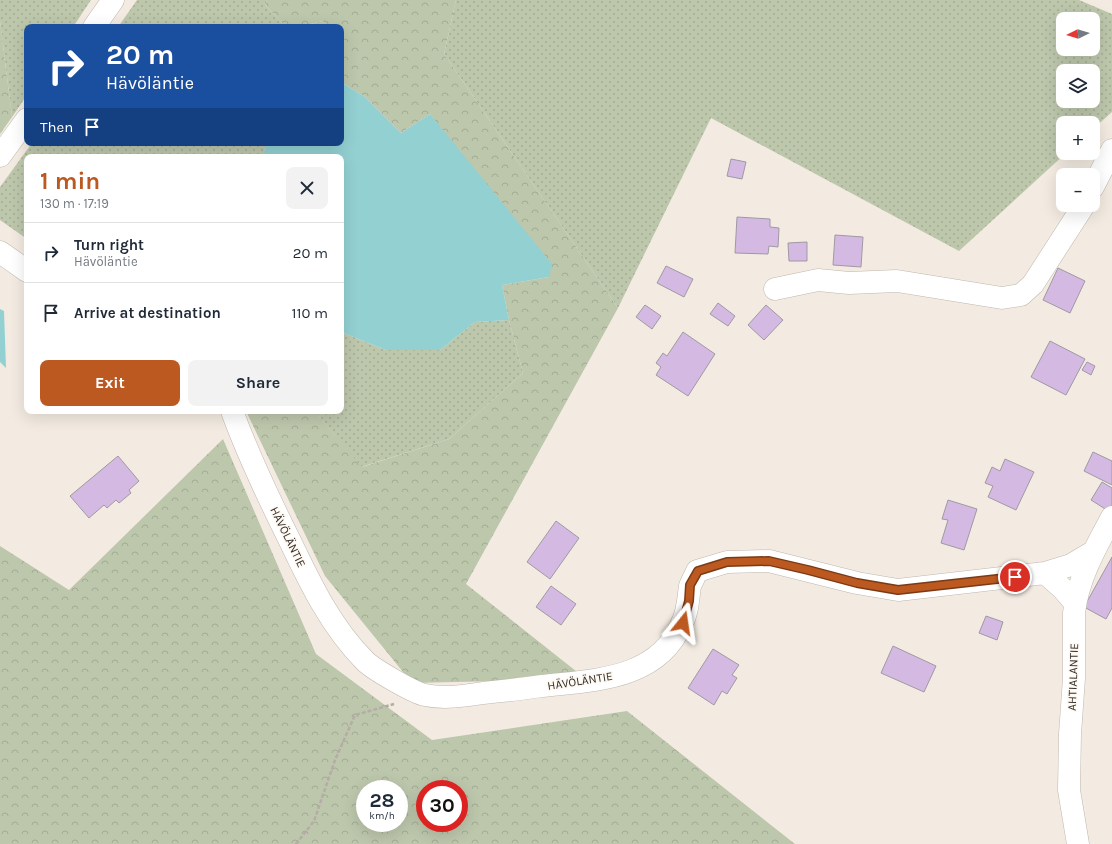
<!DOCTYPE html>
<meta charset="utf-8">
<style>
:root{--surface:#fff;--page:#f2f2f3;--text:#1f2937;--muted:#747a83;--line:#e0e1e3;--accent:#bc5921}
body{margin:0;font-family:Karla,sans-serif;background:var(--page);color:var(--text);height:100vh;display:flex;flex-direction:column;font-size:15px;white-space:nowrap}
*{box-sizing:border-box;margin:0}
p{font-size:13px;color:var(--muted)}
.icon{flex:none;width:22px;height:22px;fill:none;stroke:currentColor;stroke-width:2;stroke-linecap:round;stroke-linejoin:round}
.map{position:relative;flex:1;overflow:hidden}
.drawer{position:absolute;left:24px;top:154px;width:320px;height:260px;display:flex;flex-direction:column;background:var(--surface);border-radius:8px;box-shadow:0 4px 16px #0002}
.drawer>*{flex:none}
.banner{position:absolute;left:24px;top:24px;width:320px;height:122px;border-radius:8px;box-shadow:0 4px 16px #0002;background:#1a4fa0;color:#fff;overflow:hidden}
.needle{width:26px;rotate:265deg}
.fabs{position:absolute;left:1056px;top:12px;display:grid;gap:8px}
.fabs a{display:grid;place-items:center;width:44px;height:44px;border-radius:8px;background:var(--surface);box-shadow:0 4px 16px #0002;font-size:20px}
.speed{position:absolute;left:356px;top:780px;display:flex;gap:8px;font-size:20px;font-weight:700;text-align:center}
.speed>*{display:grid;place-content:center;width:52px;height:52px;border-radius:50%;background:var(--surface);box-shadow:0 4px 16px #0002;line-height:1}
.speed small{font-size:10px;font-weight:400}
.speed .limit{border:6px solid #d22;background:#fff;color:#111}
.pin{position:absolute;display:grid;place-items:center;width:34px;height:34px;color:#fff;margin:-17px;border:2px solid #fff;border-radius:50%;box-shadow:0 1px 4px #0007}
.me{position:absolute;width:44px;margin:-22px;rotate:15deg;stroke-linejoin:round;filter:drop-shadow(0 0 3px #0008)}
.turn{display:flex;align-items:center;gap:14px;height:84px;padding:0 16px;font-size:18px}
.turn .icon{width:52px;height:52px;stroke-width:2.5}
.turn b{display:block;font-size:28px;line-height:34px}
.then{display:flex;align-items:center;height:38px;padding:0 16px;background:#0003;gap:8px;font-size:15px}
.round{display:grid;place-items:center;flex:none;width:42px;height:42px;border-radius:8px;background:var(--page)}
.summary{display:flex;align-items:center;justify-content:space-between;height:68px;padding:0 16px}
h1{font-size:24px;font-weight:700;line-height:30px;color:var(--accent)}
.action{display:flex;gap:8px;margin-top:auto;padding:8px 16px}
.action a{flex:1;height:46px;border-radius:8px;background:var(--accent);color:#fff;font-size:16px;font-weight:700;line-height:46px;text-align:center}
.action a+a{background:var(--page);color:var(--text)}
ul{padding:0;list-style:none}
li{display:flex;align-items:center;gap:12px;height:60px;padding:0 16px;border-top:1px solid var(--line)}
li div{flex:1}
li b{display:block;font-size:15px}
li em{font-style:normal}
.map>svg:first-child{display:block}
.grass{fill:url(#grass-dots);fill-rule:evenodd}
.forest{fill:url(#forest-crowns);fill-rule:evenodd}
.water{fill:#93d0d2}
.building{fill:#d4bae2;stroke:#9f99a3}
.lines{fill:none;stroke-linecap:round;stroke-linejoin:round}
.minor-casing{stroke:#bfb7ae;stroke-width:23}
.path{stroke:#b4ada6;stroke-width:2.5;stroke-dasharray:4 2;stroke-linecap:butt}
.minor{stroke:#fff;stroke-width:22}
.route-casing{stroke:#7a3a15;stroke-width:10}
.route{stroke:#bc5921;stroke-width:7}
.labels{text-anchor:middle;stroke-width:3;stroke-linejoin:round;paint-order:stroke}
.street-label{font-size:12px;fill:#312e2b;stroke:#fff8f1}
</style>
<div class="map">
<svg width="1112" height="844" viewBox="0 0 1112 844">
<defs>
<pattern id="grass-dots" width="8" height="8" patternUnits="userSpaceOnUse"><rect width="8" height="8" fill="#bdc7ac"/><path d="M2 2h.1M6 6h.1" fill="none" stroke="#a3ab94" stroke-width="1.8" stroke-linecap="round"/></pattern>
<pattern id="forest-crowns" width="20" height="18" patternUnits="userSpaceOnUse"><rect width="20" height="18" fill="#bdc7ac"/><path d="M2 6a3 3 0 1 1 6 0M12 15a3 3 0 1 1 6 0" fill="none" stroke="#a3ab94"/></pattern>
</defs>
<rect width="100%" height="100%" fill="#f3ebe1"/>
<path class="grass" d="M0,0h91l-18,27h-46v68l-15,22 -12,-96z
M137,0h130l-2,5 21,22h-168z
M456,0h623l33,14v98l-19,17v-6h-30v30h3l-107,98 -248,-133 -93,190 -174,-254zM1063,19h30v30h-30zM1063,71h30v30h-30z
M323,21l2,6h-26z
M32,143h236l-4,8v6h-237v82l-27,-19v-33z
M509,320l14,53 -74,66 -88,28 -46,-56h26v-79l45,18h54l35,-28z"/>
<path class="forest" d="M267,0h189l-12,54 174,254 -152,276 120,95 -174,4 -87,-107 -79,-165h69l47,56 87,-28 74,-66 -14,-53 -7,-35 47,-8 -119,-163 -29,19 -36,-36 -21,-13 -3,-8v-49h-16l-2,-6 -24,6h-13l-21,-22z
M0,21l12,96 -12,17z
M223,439l93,215 116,86 195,-29 168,133h-795v-298l69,44zM365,789h34v34h-34zM425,789h34v34h-34z"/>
<path class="water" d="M341,80l3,4 21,13 36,36 29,-19 122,150 -3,13 -47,8 7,35 -34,2 -35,28h-54l-45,-18v-175h-77v-6l4,-8h73z
M0,309l4,2 2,57 -6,-6z"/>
<path class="building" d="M731,159l15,3 -4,17 -15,-3z
M737,217l33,2v8l9,1 -1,19 -9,-1 -1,8 -33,-1z
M835,235l28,2 -2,30 -28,-2z
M807,242v19h-18l-1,-18z
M666,266l27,13 -9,18 -27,-14z
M1058,268l27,13 -15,32 -27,-13z
M718,303l17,13 -7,10 -18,-12z
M645,305l16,11 -9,13 -16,-12z
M766,305l17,15 -19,20 -16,-15z
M683,332l32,22 -27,42 -32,-21 5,-8 -5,-4 7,-10 4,3z
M1050,341l35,18 -19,36 -35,-18z
M1087,362l8,4 -4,9 -9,-5z
M1093,452l19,9v24l-28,-14z
M118,456l21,25 -10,9 2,3 -12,10 -3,-3 -9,8 -3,-3 -15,13 -19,-22z
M1005,459l29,13 -18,38 -28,-13 5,-11 -8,-3 7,-16 8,4z
M1102,482l10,6v21l-2,3 -19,-12z
M948,500l29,9 -13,41 -23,-7 7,-23 -6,-1z
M556,521l23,17 -29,41 -23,-17z
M1112,557v51l-6,11 -22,-12z
M551,586l25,18 -15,21 -25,-18z
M986,616l17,6 -6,18 -18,-7z
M893,646l43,20 -12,26 -43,-19z
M713,649l26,16 -7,10 5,3 -10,16 -5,-3 -8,14 -26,-17z"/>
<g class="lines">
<g class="minor-casing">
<path id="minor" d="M94,27l19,-27
M0,156l27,-37
M1093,187l19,-37
M0,252l27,19
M775,289l43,-9 31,3 48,-2 105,17 19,-3 12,-11 51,-79
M232,411c16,44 37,88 58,130 20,42 41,86 75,120 8,8 49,32 60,34 19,4 39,1 58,-2 20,-2 39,-4 59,-7 52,-6 116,-6 140,-63 6,-11 6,-24 8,-37 2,-5 5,-10 7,-15l30,-9 42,-1 88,22 41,7 147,-17 26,-8 22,-13
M1045,573l18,16 12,14
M1078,844l-9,-54 1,-56 4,-56v-65c4,-35 22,-66 38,-96"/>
</g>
<path class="path" d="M296,844l18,-23 21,-61 20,-45 39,-11"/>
<use href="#minor" class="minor"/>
</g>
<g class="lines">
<g class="route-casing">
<path id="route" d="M683,623l6,-22 1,-16 8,-14 29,-9 42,-1 39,9 49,13 41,7 117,-13"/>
</g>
<use href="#route" class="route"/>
</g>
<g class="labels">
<g class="street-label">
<text transform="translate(288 537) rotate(64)" y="4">HÄVÖLÄNTIE</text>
<text transform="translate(1073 677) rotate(-88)" y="4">AHTIALANTIE</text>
<text transform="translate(580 681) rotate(-9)" y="4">HÄVÖLÄNTIE</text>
</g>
</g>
</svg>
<div class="fabs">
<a><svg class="needle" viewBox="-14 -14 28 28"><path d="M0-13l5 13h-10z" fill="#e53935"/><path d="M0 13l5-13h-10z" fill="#747a83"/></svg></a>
<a><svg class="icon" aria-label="layers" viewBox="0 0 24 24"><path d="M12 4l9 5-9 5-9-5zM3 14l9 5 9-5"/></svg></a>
<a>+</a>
<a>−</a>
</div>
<div class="speed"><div>28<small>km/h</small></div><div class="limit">30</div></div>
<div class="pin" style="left:1015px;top:577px;background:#d93025"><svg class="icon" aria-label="arrive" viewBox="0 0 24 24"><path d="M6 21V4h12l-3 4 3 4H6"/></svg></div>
<svg class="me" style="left:683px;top:623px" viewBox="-20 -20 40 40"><path d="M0-17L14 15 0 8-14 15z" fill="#bc5921" stroke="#fff" stroke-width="4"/></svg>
<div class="banner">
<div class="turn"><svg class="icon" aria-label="right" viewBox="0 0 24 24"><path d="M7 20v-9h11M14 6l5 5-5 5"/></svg><div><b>20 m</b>Hävöläntie</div></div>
<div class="then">Then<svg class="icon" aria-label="arrive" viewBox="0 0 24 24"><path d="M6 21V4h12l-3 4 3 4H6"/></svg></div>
</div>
<section class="drawer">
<div class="summary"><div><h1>1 min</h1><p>130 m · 17:19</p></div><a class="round"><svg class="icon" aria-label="close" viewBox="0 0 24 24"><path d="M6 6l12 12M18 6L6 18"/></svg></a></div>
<ul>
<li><svg class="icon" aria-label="right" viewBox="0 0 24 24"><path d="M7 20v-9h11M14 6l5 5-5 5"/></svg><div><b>Turn right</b><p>Hävöläntie</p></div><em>20 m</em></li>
<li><svg class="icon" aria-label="arrive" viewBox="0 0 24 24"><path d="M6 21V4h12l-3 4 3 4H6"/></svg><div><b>Arrive at destination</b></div><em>110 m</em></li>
</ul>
<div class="action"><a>Exit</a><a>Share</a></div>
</section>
</div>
